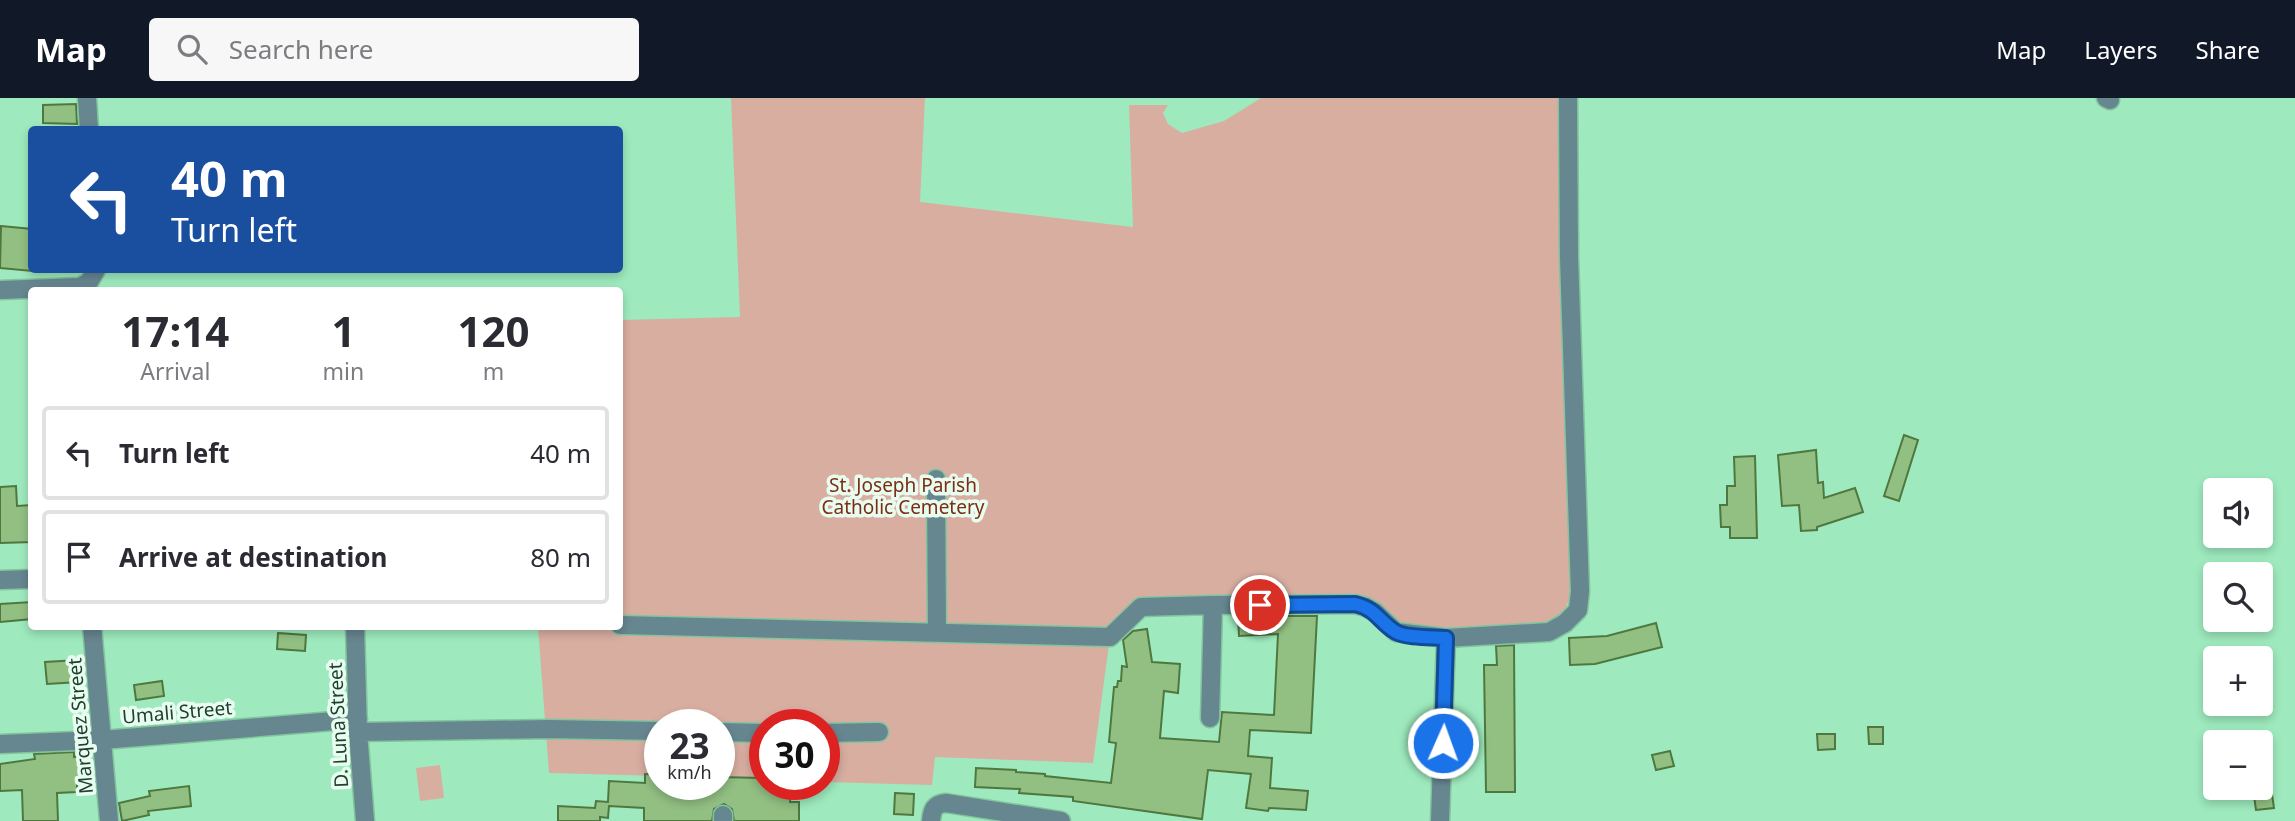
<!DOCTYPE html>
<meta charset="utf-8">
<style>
:root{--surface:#fff;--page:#f7f7f7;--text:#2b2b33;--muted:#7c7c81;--line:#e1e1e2;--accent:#111827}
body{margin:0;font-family:"Noto Sans",sans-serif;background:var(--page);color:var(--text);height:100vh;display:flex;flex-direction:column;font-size:26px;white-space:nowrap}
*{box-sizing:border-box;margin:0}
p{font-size:23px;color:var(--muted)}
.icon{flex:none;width:38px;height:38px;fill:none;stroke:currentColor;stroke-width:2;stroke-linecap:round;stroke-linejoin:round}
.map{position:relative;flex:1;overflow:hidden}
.sheet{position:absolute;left:28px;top:189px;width:595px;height:343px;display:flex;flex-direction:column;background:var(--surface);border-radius:7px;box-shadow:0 4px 10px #0003}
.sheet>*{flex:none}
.top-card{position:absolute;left:28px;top:28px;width:595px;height:147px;border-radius:7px;box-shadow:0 4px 10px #0003;background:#1a4fa0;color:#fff;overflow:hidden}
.fabs{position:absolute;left:2203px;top:380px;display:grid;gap:14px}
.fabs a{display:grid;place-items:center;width:70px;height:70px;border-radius:7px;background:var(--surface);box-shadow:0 4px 10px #0003;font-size:35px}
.speed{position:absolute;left:644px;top:611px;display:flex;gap:14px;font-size:35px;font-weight:700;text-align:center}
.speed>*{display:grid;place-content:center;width:91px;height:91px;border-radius:50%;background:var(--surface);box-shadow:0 4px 10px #0003;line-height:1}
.speed small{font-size:18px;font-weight:400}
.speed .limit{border:10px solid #d22;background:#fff;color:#111}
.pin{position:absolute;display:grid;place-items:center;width:60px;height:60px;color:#fff;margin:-30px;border:4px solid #fff;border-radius:50%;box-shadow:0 2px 7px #0007}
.me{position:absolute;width:77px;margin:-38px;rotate:2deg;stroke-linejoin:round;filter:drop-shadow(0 0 5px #0008)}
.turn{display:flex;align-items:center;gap:24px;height:147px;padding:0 28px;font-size:32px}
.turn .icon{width:91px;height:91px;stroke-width:2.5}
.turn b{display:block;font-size:49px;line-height:60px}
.eta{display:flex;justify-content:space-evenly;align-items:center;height:119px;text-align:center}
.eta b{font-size:42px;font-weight:700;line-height:49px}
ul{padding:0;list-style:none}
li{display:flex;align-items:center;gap:21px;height:94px;margin:0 14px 10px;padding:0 14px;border:4px solid var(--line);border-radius:7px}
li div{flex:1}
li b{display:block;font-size:26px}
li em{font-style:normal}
header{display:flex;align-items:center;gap:42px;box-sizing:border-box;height:98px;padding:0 35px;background:var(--accent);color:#fff}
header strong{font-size:33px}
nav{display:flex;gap:38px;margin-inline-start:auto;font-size:24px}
.search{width:490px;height:63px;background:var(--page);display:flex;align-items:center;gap:18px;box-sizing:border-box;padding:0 24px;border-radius:7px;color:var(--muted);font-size:26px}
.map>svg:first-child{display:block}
.green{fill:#d8aea1}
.building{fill:#92c083;stroke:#4e783f;stroke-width:2}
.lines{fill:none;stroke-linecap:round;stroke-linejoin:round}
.minor-casing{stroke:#82c49e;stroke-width:21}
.minor{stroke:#668690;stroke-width:18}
.route-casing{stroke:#114b97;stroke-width:18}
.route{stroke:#1a73e8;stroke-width:12}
.labels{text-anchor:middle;stroke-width:7;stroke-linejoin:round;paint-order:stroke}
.park-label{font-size:19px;fill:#7c2d13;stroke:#e8fdf0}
.street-label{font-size:19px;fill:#203f2e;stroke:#e8fdf0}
</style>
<header>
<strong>Map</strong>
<div class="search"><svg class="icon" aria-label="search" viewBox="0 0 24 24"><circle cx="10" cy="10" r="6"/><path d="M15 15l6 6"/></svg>Search here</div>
<nav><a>Map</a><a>Layers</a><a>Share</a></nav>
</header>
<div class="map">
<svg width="2295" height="723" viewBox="0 0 2295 723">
<rect width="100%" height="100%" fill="#9eeabe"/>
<path class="green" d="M731,0h194l-5,104 213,25 -4,-122h39l-5,8 5,11 14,9 42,-12 37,-23h301l9,497 -8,20 -15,11 -101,6 -47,-2 -26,-25 -232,-3 -32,35 -17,126 -158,-6 -3,28 -108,-3v-58h-59v56l-46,-2v-54h-59v52l-111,-3 -11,-146 82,-1v-306l120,-3z
M440,667l4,33 -24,3 -4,-33z"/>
<path class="building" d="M76,6l1,20 -34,-1v-18z
M1,128l31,3v42l-32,-3z
M1904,337l14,5 -19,61 -15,-5z
M1816,352l2,33 5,-1 1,16 31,-10 8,24 -46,15v3l-16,1 -2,-26 -17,1 -4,-51z
M1755,358l2,82h-27v-11h-9l-1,-22h7v-19h8l-1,-29z
M16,388l1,20 15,-1v37l-32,1v-56z
M32,504v17l-32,3v-18z
M1238,518h79l-6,117 -61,-3 -2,26 24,2 -2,30 38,3 -2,19 -37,-2 -1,3 -22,-3 5,-34 -43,-4 -6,49 -129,-18v-4l-54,-4 1,-4 -45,-2 1,-19 40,2v2l29,2v2l66,7 5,-40 -7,-1 5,-55h3l1,-6h3l1,-15 5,1 -4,-27 10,-9 14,-2 5,33 28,2 -2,29 -14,-2 -4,47 59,4 3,-30 52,3 4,-81 -39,2z
M1656,525l6,24 -67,17 -25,1 -1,-27 38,-2z
M278,535l28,2 -1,16 -28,-2z
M1514,547l1,147h-29l-2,-127h13l-1,-19z
M78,562l1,22 -32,2 -2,-22z
M162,583l2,15 -28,4 -2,-15z
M1868,629h15v17h-14z
M1817,636h18v15l-17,1z
M1670,653l4,15 -18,4 -4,-15z
M74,654v5l14,-3 4,25 -15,2v11l-20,1 1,28h-35l-1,-31 -22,1v-27l35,-5 -1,-5z
M645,676l15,1v9h59v-7l43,1v6h29l-1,18h9v19h-65l-2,-12 -8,-5 -10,5 -2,12h-68v-13l-35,-2 -1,12 -8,-1v4h-42v-15l37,2 1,-7 12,1 1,-21 36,2z
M189,688l2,20 -43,5 1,4 -27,6 -3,-18 31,-7 -1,-5z
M895,695l19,1 -1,21 -19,-1z
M2272,696l2,14 -18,2 -2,-14z"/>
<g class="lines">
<g class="minor-casing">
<path id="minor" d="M87,0l2,32
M2106,0l4,2
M0,192l80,-3 9,-5 7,-12
M936,381l1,153
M0,482l32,-1
M620,527l490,12 31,-30 72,-2
M92,528l17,195
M355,528l3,106 7,89
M1210,620l3,-113 142,-1 11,3 9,5 21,20 50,6 103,-6 16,-9 13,-13 2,-19 -11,-334 -1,-159
M358,634l190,-3 112,2
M719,634l46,1
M824,635l55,-1
M0,646l102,-4 256,-21
M723,717v6
M931,723c1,-11 3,-17 15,-18l115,18
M1440,723l6,-183"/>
</g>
<use href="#minor" class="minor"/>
</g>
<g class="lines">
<g class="route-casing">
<path id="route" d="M1260,507l95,-1c22,5 24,18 41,28 10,6 37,5 50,6l-3,105"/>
</g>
<use href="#route" class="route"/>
</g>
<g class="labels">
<g class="park-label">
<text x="903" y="394">St. Joseph Parish<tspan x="903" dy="22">Catholic Cemetery</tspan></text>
</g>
<g class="street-label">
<text transform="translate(177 614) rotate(-5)" y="7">Umali Street</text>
<text transform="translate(338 627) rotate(-93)" y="7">D. Luna Street</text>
<text transform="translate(80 628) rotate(-95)" y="7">Marquez Street</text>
</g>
</g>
</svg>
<div class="fabs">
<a><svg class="icon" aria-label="sound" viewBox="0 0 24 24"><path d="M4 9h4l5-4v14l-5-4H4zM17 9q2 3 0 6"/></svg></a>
<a><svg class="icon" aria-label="search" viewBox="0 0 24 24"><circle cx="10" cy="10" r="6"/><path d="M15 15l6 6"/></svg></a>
<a>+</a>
<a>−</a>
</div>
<div class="speed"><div>23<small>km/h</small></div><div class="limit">30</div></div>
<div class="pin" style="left:1260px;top:507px;background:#d93025"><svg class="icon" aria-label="arrive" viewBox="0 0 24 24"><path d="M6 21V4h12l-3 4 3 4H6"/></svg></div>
<svg class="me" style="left:1443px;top:645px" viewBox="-20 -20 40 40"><circle r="17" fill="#1a73e8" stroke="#fff" stroke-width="3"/><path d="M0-11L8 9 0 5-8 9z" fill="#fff"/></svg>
<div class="top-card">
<div class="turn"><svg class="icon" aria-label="left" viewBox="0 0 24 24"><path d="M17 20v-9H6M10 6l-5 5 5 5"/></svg><div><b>40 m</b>Turn left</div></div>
</div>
<section class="sheet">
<div class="eta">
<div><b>17:14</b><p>Arrival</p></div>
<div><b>1</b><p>min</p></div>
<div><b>120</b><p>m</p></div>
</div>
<ul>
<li><svg class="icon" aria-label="left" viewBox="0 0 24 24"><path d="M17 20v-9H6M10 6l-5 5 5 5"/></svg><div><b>Turn left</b></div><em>40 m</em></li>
<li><svg class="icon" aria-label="arrive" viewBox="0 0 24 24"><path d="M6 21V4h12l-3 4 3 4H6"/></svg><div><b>Arrive at destination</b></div><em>80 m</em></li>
</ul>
</section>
</div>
